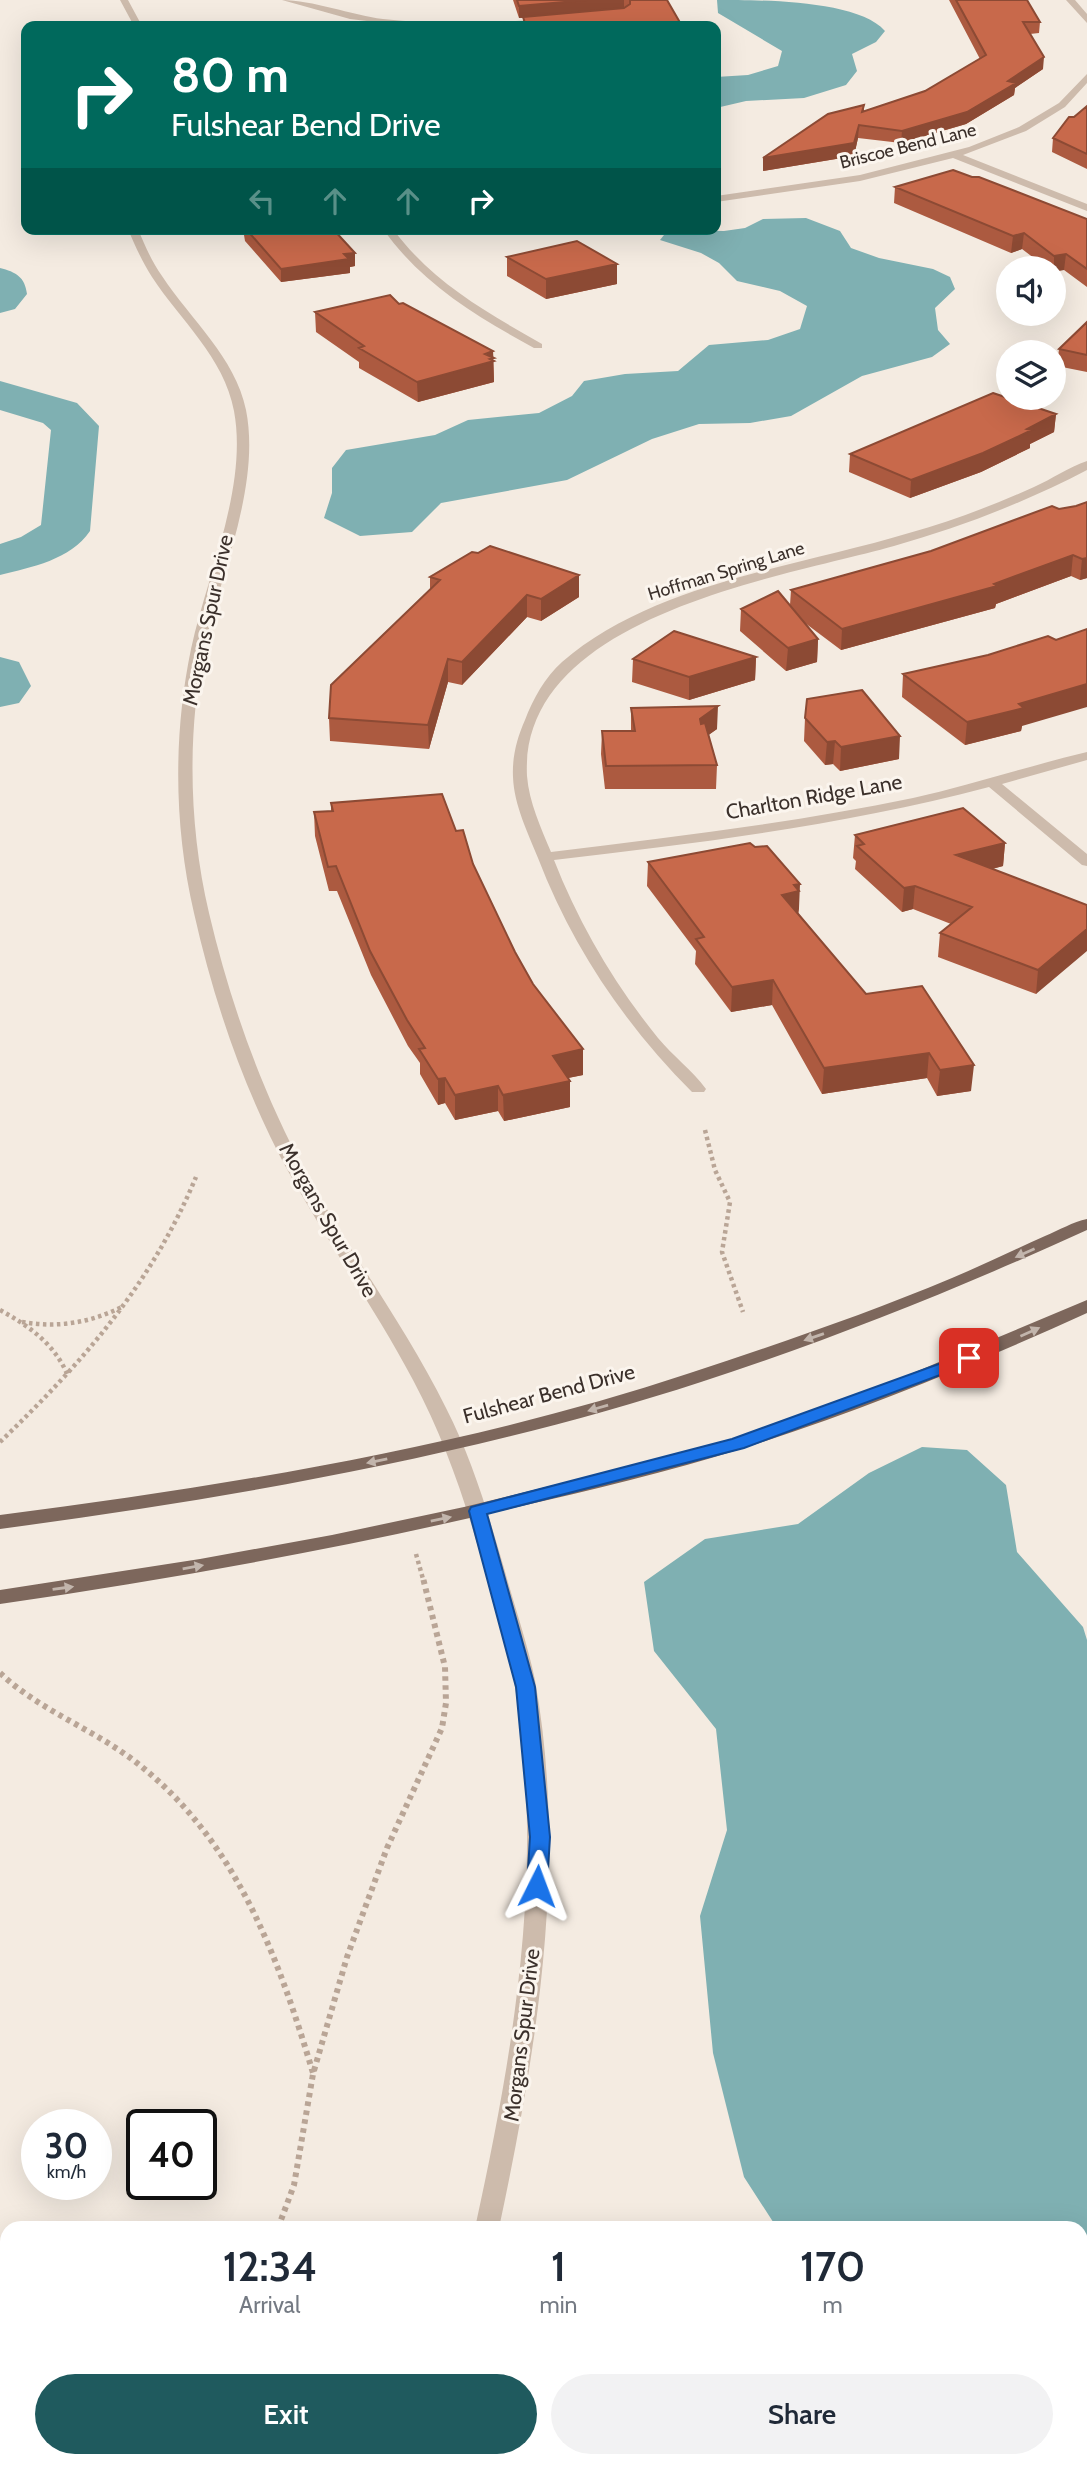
<!DOCTYPE html>
<style>
:root{--surface:#fff;--page:#f2f2f3;--text:#1f2937;--muted:#747a83;--accent:#1f5a5e}
body{margin:0;font-family:Cabin,sans-serif;background:var(--page);color:var(--text);height:100vh;display:flex;flex-direction:column;font-size:26px;white-space:nowrap}
*{box-sizing:border-box;margin:0}
p{font-size:23px;color:var(--muted)}
.icon{flex:none;width:38px;height:38px;fill:none;stroke:currentColor;stroke-width:2;stroke-linecap:round;stroke-linejoin:round}
.map{position:relative;flex:1;overflow:hidden}
.side{position:absolute;left:0px;top:2221px;width:1088px;height:247px;display:flex;flex-direction:column;background:var(--surface);border-radius:21px 21px 0 0;box-shadow:0 7px 28px #0002}
.side>*{flex:none}
.banner{position:absolute;left:21px;top:21px;width:700px;height:214px;border-radius:14px;box-shadow:0 7px 28px #0002;background:#00695c;color:#fff;overflow:hidden}
.tools{position:absolute;left:996px;top:256px;display:grid;gap:14px}
.tools a{display:grid;place-items:center;width:70px;height:70px;border-radius:50%;background:var(--surface);box-shadow:0 7px 28px #0002;font-size:35px}
.speed{position:absolute;left:21px;top:2109px;display:flex;gap:14px;font-size:35px;font-weight:700;text-align:center}
.speed>*{display:grid;place-content:center;width:91px;height:91px;border-radius:50%;background:var(--surface);box-shadow:0 7px 28px #0002;line-height:1}
.speed small{font-size:18px;font-weight:400}
.speed .limit{border:4px solid #111;border-radius:10px;background:#fff;color:#111}
.pin{position:absolute;display:grid;place-items:center;width:60px;height:60px;color:#fff;margin:-30px;border-radius:14px;box-shadow:0 4px 10px #0006}
.me{position:absolute;width:77px;margin:-38px;rotate:3deg;stroke-linejoin:round;filter:drop-shadow(0 0 5px #0008)}
.turn{display:flex;align-items:center;gap:24px;height:147px;padding:0 35px;font-size:32px}
.turn .icon{width:91px;height:91px;stroke-width:2.5}
.turn b{display:block;font-size:49px;line-height:60px}
.lanes{display:flex;align-items:center;height:66px;padding:0 35px;background:#0003;justify-content:center;gap:35px;direction:ltr}
.lanes .off{opacity:.35}
.eta{display:flex;justify-content:space-evenly;align-items:center;height:119px;text-align:center}
.eta b{font-size:42px;font-weight:600;line-height:49px}
.primary-button{display:flex;gap:14px;margin-top:auto;padding:14px 35px}
.primary-button a{flex:1;height:80px;border-radius:42px;background:var(--accent);color:#fff;font-size:28px;font-weight:600;line-height:80px;text-align:center}
.primary-button a+a{background:var(--page);color:var(--text)}
.map>svg:first-child{display:block}
.water{fill:#7fb0b2}
.lines{fill:none;stroke-linecap:round;stroke-linejoin:round}
.river{fill:#7fb0b2;fill-rule:evenodd}
.path-far1{stroke:#b9a596;stroke-width:4.5;stroke-dasharray:3.5 3.5;stroke-linecap:butt}
.path{stroke:#b9a596;stroke-width:6;stroke-dasharray:4.5 4.5;stroke-linecap:butt}
.minor{fill:#cdbbac;fill-rule:evenodd}
.major{fill:#7d675c;fill-rule:evenodd}
.wall{fill:#ac5a40}
.shaded-wall{fill:#8c4a34}
.building{fill:#c8694b;stroke:#8c4a34;stroke-width:2}
.oneway{fill:#c2b5ac}
.route{fill:#1a73e8;stroke:#114b97;stroke-width:2}
.labels{text-anchor:middle;stroke-width:6;stroke-linejoin:round;paint-order:stroke}
.far-street-label{font-size:18px;fill:#3b302b;stroke:#fbf5ee}
.street-label{font-size:21px;fill:#3b302b;stroke:#fbf5ee}
</style>
<div class="map">
<svg width="1087" height="2467" viewBox="0 0 1087 2467">
<rect width="100%" height="100%" fill="#f4ebe1"/>
<path class="water" d="M717,0c44,0 141,0 168,31l-9,11 -24,12 5,17 -11,14 -42,13 -58,3 -30,7v-31l32,-2 30,-9 4,-15 -64,-38z
M806,218l34,13 11,17 28,10 54,11 17,8 5,12 -20,19 3,22 12,14 -18,13 -70,19 -71,40 -41,7 -51,1 -47,15 -85,41 -126,23 -29,29 -52,4 -36,-18 8,-25v-25l14,-18 89,-15 33,-15 71,-7 33,-17 12,-15 41,-7 53,-3 31,-26 59,-5 32,-11 7,-23 -27,-15 -43,-10 -18,-18 -18,-10 -41,-13 8,-10 56,1 21,-3 18,-9z
M922,1447l45,3 39,35 11,67 66,75 4,13v669h-5v-81h-305l-33,-51 -31,-124 -13,-137 27,-86 -11,-101 -62,-78 -10,-69 61,-43 93,-15 71,-51z"/>
<g class="lines">
<path class="river" d="M0,268c16,4 25,9 27,26l-12,15 -15,4z
M0,381l77,22 22,23 -9,105c-20,29 -58,36 -90,44v-31l21,-7 20,-12 10,-95 -8,-7 -43,-13z
M0,657l19,5 12,24 -12,17 -19,4z"/>
<path class="path-far1" d="M705,1130l10,40 15,32 -8,50 21,60
M0,1310c29,16 55,34 68,66
M22,1322c36,6 67,1 100,-15
M0,1442c83,-80 151,-157 196,-265
M416,1554l7,25"/>
<path class="path" d="M0,1673c39,37 91,55 133,87 102,77 145,196 180,313
M278,2228l16,-43 19,-111 34,-117 40,-109 55,-120 4,-25 -1,-36 -22,-89
M175,2467l3,-7"/>
<path class="minor" d="M120,0h8l14,26h-8z
M282,0c30,0 69,15 101,19 55,6 109,4 164,0l4,3 -30,4h-112l-59,-7z
M1066,0h9l12,14v9z
M1087,74v9l-22,24 -39,24 -63,24 124,49v7l-134,-53 -93,23 -144,21v-6l144,-21 109,-28 50,-20 40,-24z
M128,229h10c7,17 14,33 24,47 29,44 73,81 84,134 15,76 -26,165 -42,239 -17,87 -15,178 5,264 21,89 52,177 96,258 44,81 100,154 141,237 26,51 42,105 58,160 10,37 23,74 31,112 33,182 2,369 -36,548h-24c39,-178 71,-365 39,-547 -7,-38 -19,-75 -30,-113 -18,-65 -39,-128 -71,-188 -38,-72 -86,-138 -125,-209 -44,-81 -74,-169 -94,-258 -20,-86 -21,-177 -3,-264 16,-74 57,-162 43,-238 -10,-54 -54,-91 -82,-134 -10,-16 -17,-31 -24,-48z
M383,229h10c39,53 93,83 149,115v4h-8c-58,-32 -112,-64 -151,-119z
M1087,461v9c-61,32 -126,57 -193,76 -114,32 -375,70 -367,230 2,26 14,52 24,76 121,-15 242,-29 362,-54 59,-13 115,-32 174,-46v8l-85,24 85,70v12l-5,-1 -93,-78c-143,38 -289,56 -435,73 25,64 61,125 104,178 15,18 34,32 48,51l-2,3h-12c-66,-66 -120,-145 -154,-234 -10,-25 -24,-53 -25,-81 -1,-20 4,-39 12,-57 8,-21 20,-43 37,-58 91,-79 235,-95 347,-129 43,-12 85,-28 125,-46 18,-8 35,-20 53,-26z
M404,2460h26l-3,7h-26z"/>
<path class="major" d="M1087,1219v11c-127,58 -254,109 -386,152 -228,74 -464,115 -701,147v-14c232,-30 467,-68 690,-142 88,-29 176,-59 262,-95 31,-13 62,-28 93,-42 14,-6 28,-14 42,-17z
M1087,1300v13c-112,51 -226,98 -343,135 -76,24 -153,42 -231,60 -169,40 -341,71 -513,96v-14l200,-31 132,-24 132,-28 197,-48 71,-20 133,-46z"/>
</g>
<path class="wall" d="M513,0h154l-141,26h-3v-8h-4z
M949,0h78l13,22 -1,11 -9,1 13,35 -28,19 -1,7 -48,29 -65,19 -43,-5 -4,18 -91,15 101,-66v6l61,-20 55,-32z
M1087,106v63l-35,-17 1,-14z
M895,187l192,32v68l-23,-17 -10,-2h-7l-25,-19 -11,4 -117,-50z
M243,229h90l22,37 -5,1v6l-69,9 -36,-41z
M507,257l110,7v20l-71,15 -39,-23z
M399,304l94,47 1,31 -76,20 -59,-34v-6l-43,-30 -1,-20z
M1087,322v50l-30,-6 2,-17z
M1056,414l-2,18 -24,12v4l-49,24 -71,26 -61,-26 1,-18z
M1087,502v76l-7,2 -9,-4 -75,28 -1,4 -154,42 -36,-27 13,16 -1,23 -31,9 -46,-40 1,-22 49,-4 1,-15 140,-39 128,-42 17,-3z
M579,575v22l-38,24 -14,-4 -65,68 -14,-3 -19,67 -99,-8 -1,-23 101,-128v-13z
M1056,640l-34,86 -1,5 -56,14 -63,-48 1,-23z
M756,657l-1,23 -66,20 -57,-18 1,-23z
M631,708l86,21 -9,6 9,30 -1,24h-111l-4,-35 1,-23h29z
M805,718l94,41 -59,12 -7,-7 -8,1 -21,-24z
M331,803l125,28 59,121 68,123 -15,3 2,3v26l-66,14 -6,-10 -43,9 -10,-17 -7,2 -18,-31v-11l-12,-17 -37,-71 -34,-84h-8l-14,-55 -1,-24 17,-1z
M855,835l150,8 -2,23 -11,3 95,36 -51,89 -98,-37 2,-24 11,-9 -38,-15 -11,3 -47,-43 1,-8 -3,-3z
M648,862l151,46 -1,5 68,81 105,97 -34,5 -10,-18 -105,16 -50,-89 -41,7 -36,-48 1,-13 -49,-65z"/>
<path class="shaded-wall" d="M587,0h37v8l-105,10v-12z
M1044,57l-1,12 -28,19 -1,7 -48,29 -65,19 1,-12 106,-50z
M859,125l-1,13 -4,18 -91,15v-13z
M1024,233l-2,16 -11,4 2,-17z
M355,253v13l-5,1v6l-69,9v-13l63,-15z
M1066,254l-2,16 -10,2v-16z
M617,264v20l-71,15v-20z
M493,351l1,31 -76,20 -1,-20z
M1056,414l-2,18 -24,12v4l-49,24 -71,26 1,-18z
M1073,555l-2,21 -75,28 -1,4 -154,42 1,-21 152,-45z
M1087,558v20l-7,2 2,-21z
M579,575v22l-38,24v-22z
M527,595v22l-65,68v-23z
M818,639l-1,23 -31,9 2,-23z
M756,657l-1,23 -66,20v-23z
M448,659v23l-19,67 -1,-24z
M1087,684v23l-65,19 -1,5 -56,14 2,-23 52,-18z
M718,706l-1,23 -18,13 1,-23z
M900,736l-1,23 -59,12 1,-24z
M835,741l-2,23 -8,1 2,-23z
M1005,843l-2,23 -49,13 2,-24z
M800,884l-1,24 -1,8 -16,-21 12,-10z
M915,886l-2,23 -11,3 2,-24z
M1087,929v22l-51,43 2,-24z
M773,980l-1,25 -41,7 1,-25z
M583,1049v26l-30,6v-25z
M929,1053l-2,25 -105,16 2,-26z
M974,1065l-3,26 -34,5 3,-26z
M445,1078v25l-7,2v-26z
M570,1081v26l-66,14 -1,-26z
M498,1086v25l-43,9v-25z"/>
<path class="building" d="M517,0h70l-68,6z
M630,0h37l15,26h-156l-3,-9 101,-9 6,-4z
M956,0h71l13,22h-17l21,35 -36,24 8,2 -49,29 -65,19 -43,-6 -5,18 -91,15 65,-44 36,-9 -2,7 63,-21 61,-36z
M1087,106v48l-34,-16 16,-21h5z
M953,170l19,7h7l108,42v50l-21,-15 -12,2 -30,-23 -11,3 -118,-49z
M246,229h87l22,24 -11,1 5,5 -68,10z
M577,241l40,23 -71,15 -39,-22z
M390,295l9,9 4,-1 90,48 -8,3 9,4 -4,1 4,2 -77,21 -58,-34 5,-2 -49,-34z
M1087,322v33l-28,-6z
M993,393l63,21 -29,15 5,1 -49,23 -72,27 -61,-26z
M1087,502v56l-5,1 -9,-4 -79,29 3,2 -155,43 -51,-39 140,-39 121,-45 7,3 17,-3z
M490,546l89,29 -38,24 -14,-4 -65,67 -14,-3 -20,66 -99,-7 2,-33 109,-105 -10,-3 42,-25 6,1z
M778,591l40,48 -30,9 -47,-39z
M1087,629v55l-68,20 5,4 -57,14 -64,-48 85,-19 60,-19 8,4z
M674,631l82,26 -67,20 -56,-18z
M862,690l38,46 -59,11 -6,-6 -8,1 -22,-24 2,-19z
M718,706l-18,13 1,5 4,-1 12,42 -111,1 -4,-35h33l-4,-23z
M442,794l14,37 7,-1 10,34 42,88 18,32 50,65 -30,7 17,25 -67,14 -5,-9 -43,9 -10,-17 -7,1 -19,-30 6,-1 -18,-28 -37,-69 -34,-85 -8,1 -14,-55 19,-1 -2,-8z
M963,808l42,35 -49,12 131,50v24l-49,41 -98,-37 32,-26 -57,-21 -11,2 -47,-42 7,-2 -9,-9z
M750,843l5,4 12,-1 33,38 -6,1 5,6 -17,4 84,99 56,-8 52,79 -34,5 -11,-17 -105,15 -51,-88 -41,7 -36,-48 8,-2 -56,-75z"/>
<defs><path id="oneway-solid" d="M-6-.8H1V-3.2L6.5 0L1 3.2V.8H-6Z" transform="scale(1.75)"/></defs>
<g class="oneway">
<use href="#oneway-solid" transform="translate(1025 1253) rotate(156)"/>
<use href="#oneway-solid" transform="translate(1030 1332) rotate(-24)"/>
<use href="#oneway-solid" transform="translate(814 1337) rotate(161)"/>
<use href="#oneway-solid" transform="translate(598 1408) rotate(164)"/>
<use href="#oneway-solid" transform="translate(377 1461) rotate(168)"/>
<use href="#oneway-solid" transform="translate(441 1519) rotate(-12)"/>
<use href="#oneway-solid" transform="translate(193 1567) rotate(-10)"/>
<use href="#oneway-solid" transform="translate(63 1588) rotate(-8)"/>
</g>
<path class="route" d="M969,1353l6,2 2,3 -2,4 -231,86 -257,66 48,173 15,150 -3,49 -3,6 -7,2 -7,-2 -3,-6 3,-49 -14,-150 -47,-176 2,-4 261,-68z"/>
<g class="labels">
<g class="far-street-label">
<text transform="translate(908 146) rotate(-14)" y="6">Briscoe Bend Lane</text>
<text transform="translate(726 571) rotate(-17)" y="6">Hoffman Spring Lane</text>
</g>
<g class="street-label">
<text transform="translate(208 620) rotate(-78)" y="7">Morgans Spur Drive</text>
<text transform="translate(814 797) rotate(-10)" y="7">Charlton Ridge Lane</text>
<text transform="translate(328 1220) rotate(60)" y="7">Morgans Spur Drive</text>
<text transform="translate(549 1394) rotate(-15)" y="7">Fulshear Bend Drive</text>
<text transform="translate(522 2035) rotate(-83)" y="7">Morgans Spur Drive</text>
</g>
</g>
</svg>
<div class="tools">
<a><svg class="icon" aria-label="sound" viewBox="0 0 24 24"><path d="M4 9h4l5-4v14l-5-4H4zM17 9q2 3 0 6"/></svg></a>
<a><svg class="icon" aria-label="layers" viewBox="0 0 24 24"><path d="M12 4l9 5-9 5-9-5zM3 14l9 5 9-5"/></svg></a>
</div>
<div class="speed"><div>30<small>km/h</small></div><div class="limit">40</div></div>
<div class="pin" style="left:969px;top:1358px;background:#d93025"><svg class="icon" aria-label="arrive" viewBox="0 0 24 24"><path d="M6 21V4h12l-3 4 3 4H6"/></svg></div>
<svg class="me" style="left:537px;top:1886px" viewBox="-20 -20 40 40"><path d="M0-17L14 15 0 8-14 15z" fill="#1a73e8" stroke="#fff" stroke-width="4"/></svg>
<div class="banner">
<div class="turn"><svg class="icon" aria-label="right" viewBox="0 0 24 24"><path d="M7 20v-9h11M14 6l5 5-5 5"/></svg><div><b>80 m</b>Fulshear Bend Drive</div></div>
<div class="lanes"><svg class="icon off" aria-label="left" viewBox="0 0 24 24"><path d="M17 20v-9H6M10 6l-5 5 5 5"/></svg><svg class="icon off" aria-label="ahead" viewBox="0 0 24 24"><path d="M12 20V5M6 11l6-6 6 6"/></svg><svg class="icon off" aria-label="ahead" viewBox="0 0 24 24"><path d="M12 20V5M6 11l6-6 6 6"/></svg><svg class="icon" aria-label="right" viewBox="0 0 24 24"><path d="M7 20v-9h11M14 6l5 5-5 5"/></svg></div>
</div>
<section class="side">
<div class="eta">
<div><b>12:34</b><p>Arrival</p></div>
<div><b>1</b><p>min</p></div>
<div><b>170</b><p>m</p></div>
</div>
<div class="primary-button"><a>Exit</a><a>Share</a></div>
</section>
</div>
